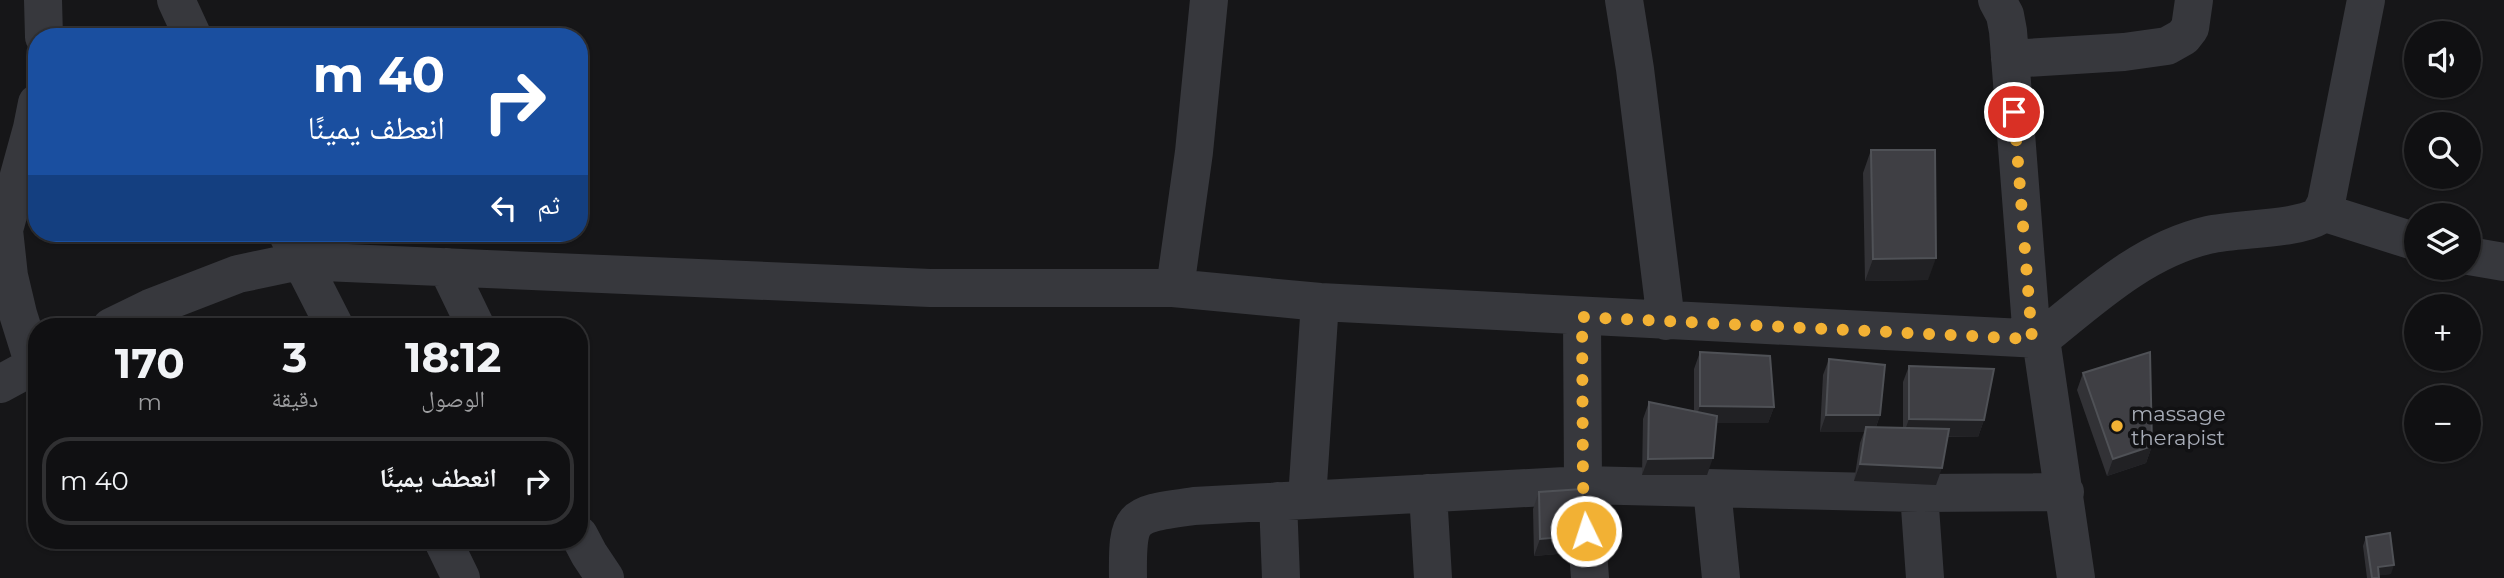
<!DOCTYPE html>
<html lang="ar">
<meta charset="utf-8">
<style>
:root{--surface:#101012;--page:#1e1e20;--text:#f1f3f6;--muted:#9c9d9f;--line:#303032}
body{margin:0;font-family:Montserrat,"Noto Naskh Arabic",sans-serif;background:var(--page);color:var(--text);direction:rtl;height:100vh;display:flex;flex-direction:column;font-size:26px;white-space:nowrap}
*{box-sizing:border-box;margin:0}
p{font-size:23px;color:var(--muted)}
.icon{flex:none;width:38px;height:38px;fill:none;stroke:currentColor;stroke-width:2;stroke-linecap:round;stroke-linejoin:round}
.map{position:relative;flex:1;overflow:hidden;direction:ltr}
.side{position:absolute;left:28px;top:318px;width:560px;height:231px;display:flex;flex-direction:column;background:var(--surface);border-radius:28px;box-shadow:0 2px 5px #0004,0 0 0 2px var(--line);direction:rtl}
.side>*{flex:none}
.top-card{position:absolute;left:28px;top:28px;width:560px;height:214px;border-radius:28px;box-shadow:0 2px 5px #0004,0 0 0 2px var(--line);direction:rtl;background:#1a4fa0;color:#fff;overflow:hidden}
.buttons{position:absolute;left:2404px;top:21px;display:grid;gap:14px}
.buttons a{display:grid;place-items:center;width:77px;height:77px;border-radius:50%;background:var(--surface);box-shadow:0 2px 5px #0004,0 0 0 2px var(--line);font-size:35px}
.pin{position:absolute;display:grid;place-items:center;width:60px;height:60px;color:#fff;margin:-30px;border:4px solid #fff;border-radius:50%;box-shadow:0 2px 7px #0007}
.me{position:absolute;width:77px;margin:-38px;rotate:356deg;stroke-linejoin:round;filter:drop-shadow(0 0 5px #0008)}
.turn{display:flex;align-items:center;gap:24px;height:147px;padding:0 28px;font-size:32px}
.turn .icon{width:91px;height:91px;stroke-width:2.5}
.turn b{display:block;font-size:49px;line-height:60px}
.then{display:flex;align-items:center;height:66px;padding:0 28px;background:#0003;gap:14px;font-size:26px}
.eta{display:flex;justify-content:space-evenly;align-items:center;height:119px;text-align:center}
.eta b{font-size:42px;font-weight:700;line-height:49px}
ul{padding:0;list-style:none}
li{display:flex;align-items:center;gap:21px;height:88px;margin:0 14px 10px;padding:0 14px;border:4px solid var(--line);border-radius:28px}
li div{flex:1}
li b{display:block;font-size:26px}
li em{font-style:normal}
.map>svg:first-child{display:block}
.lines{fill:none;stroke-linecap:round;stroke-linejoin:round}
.minor{stroke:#37383d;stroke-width:38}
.wall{fill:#323236}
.shaded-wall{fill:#212124}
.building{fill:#3f3f44;stroke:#4f5156;stroke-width:2}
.route{stroke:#f2b134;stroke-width:12;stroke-dasharray:0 21.6}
.poi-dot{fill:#f2b134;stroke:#111113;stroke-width:2.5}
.labels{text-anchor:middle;stroke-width:7;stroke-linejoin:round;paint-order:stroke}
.poi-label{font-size:21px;fill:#a8adb8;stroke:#111113;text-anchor:start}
</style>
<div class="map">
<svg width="2504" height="578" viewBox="0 0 2504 578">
<rect width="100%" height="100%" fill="#161618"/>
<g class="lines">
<path class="minor" d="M43,0l1,37
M176,0l17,37
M1624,0l11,69 31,252
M1997,0l8,15 3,16 24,308
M2010,59l114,-7 43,-6 16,-9 7,-9 4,-28
M2322,212l95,30
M287,233l48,94
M2469,256l35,6
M447,267l29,60
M1175,288l19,-136 15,-152
M1582,317l1,168 7,93
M111,327l39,-19 88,-34 62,-13 630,27h243l147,14 721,37c51,-41 102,-89 167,-104 30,-7 87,-5 111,-19l7,-13 40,-203
M2041,339l35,239
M34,365l-16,-51 -9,-38 -5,-46 28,-102 5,-25
M0,384l37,-20
M1712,489l9,89
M1428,493l5,85
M1919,493l6,85
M1307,499l13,-197
M1278,501l3,77
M579,535l10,19 16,24
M443,541l18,37
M1128,578c-1,-65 3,-63 66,-72l389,-21 336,8 146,-1"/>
</g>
<path class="wall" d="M1871,150l57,130 -63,1 -2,-108z
M1700,352l74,55 -6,16h-51l-10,52h-65l1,-56 6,-17 45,9v-42z
M1829,359l51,56 -4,12 27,1v-46l6,-16 75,54 -6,17h-30l-12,48 -82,-4 6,-38 4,-11h-44l3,-57z
M2083,373l69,73 -6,17 -39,13 -30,-86z
M1539,492l42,60 -47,4 -1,-47z
M2366,537l25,37 -12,1v3h-12l-4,-32z"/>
<path class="shaded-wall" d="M1936,258l-8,22 -63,1 8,-22z
M1700,406l74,1 -6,16h-74z
M1826,415h54l-6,17 -8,-5 -2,5h-44z
M1909,419l75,1 -6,17 -75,-1z
M2152,446l-6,17 -39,13 6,-17z
M1713,458l-6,17h-65l6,-16z
M1860,464l82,4 -6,17 -82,-4z
M1587,535l-6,17 -47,4 6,-17z
M2394,565l-3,9 -17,2 4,-9z"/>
<path class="building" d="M1871,150h64l1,108 -63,1z
M1700,352l70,4 4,51 -74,-1z
M2150,352l2,94 -39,13 -30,-86z
M1829,359l56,6 -5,50h-54z
M1909,366l85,3 -10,51 -75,-1z
M1649,402l68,14 -4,42 -65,1z
M1866,427l83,2 -7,39 -82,-4z
M1582,489l5,46 -47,4 -1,-47z
M2390,533l4,32 -16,2 1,11h-7l-6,-41z"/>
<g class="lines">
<path class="route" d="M1586,531l-3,-46 -1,-168 450,22 -18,-227"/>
</g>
<circle class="poi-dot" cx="2117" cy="426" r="7"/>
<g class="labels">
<g class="poi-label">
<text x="2131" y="421">massage<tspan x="2131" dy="24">therapist</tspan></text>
</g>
</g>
</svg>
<div class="buttons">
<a><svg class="icon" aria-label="sound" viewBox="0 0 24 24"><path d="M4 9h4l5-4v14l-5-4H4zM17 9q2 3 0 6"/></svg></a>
<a><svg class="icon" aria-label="search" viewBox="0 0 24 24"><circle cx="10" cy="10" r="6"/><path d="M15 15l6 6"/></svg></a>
<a><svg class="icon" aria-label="layers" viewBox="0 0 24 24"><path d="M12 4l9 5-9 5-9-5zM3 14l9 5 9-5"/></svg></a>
<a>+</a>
<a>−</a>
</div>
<div class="pin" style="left:2014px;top:112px;background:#d93025"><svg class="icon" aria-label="arrive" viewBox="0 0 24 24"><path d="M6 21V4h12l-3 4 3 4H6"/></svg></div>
<svg class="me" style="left:1586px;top:531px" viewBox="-20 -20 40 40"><circle r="17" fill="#f2b134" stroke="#fff" stroke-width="3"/><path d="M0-11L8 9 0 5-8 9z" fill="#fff"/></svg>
<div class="top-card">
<div class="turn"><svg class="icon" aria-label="right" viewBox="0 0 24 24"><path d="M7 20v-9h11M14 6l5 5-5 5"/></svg><div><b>40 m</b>انعطف يمينًا</div></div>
<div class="then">ثم<svg class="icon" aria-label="left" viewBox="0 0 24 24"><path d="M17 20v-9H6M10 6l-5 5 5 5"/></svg></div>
</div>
<section class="side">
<div class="eta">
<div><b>18:12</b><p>الوصول</p></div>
<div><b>3</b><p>دقيقة</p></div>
<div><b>170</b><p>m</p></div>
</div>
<ul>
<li><svg class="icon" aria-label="right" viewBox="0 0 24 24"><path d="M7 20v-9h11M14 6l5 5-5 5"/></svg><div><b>انعطف يمينًا</b></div><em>40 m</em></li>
</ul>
</section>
</div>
